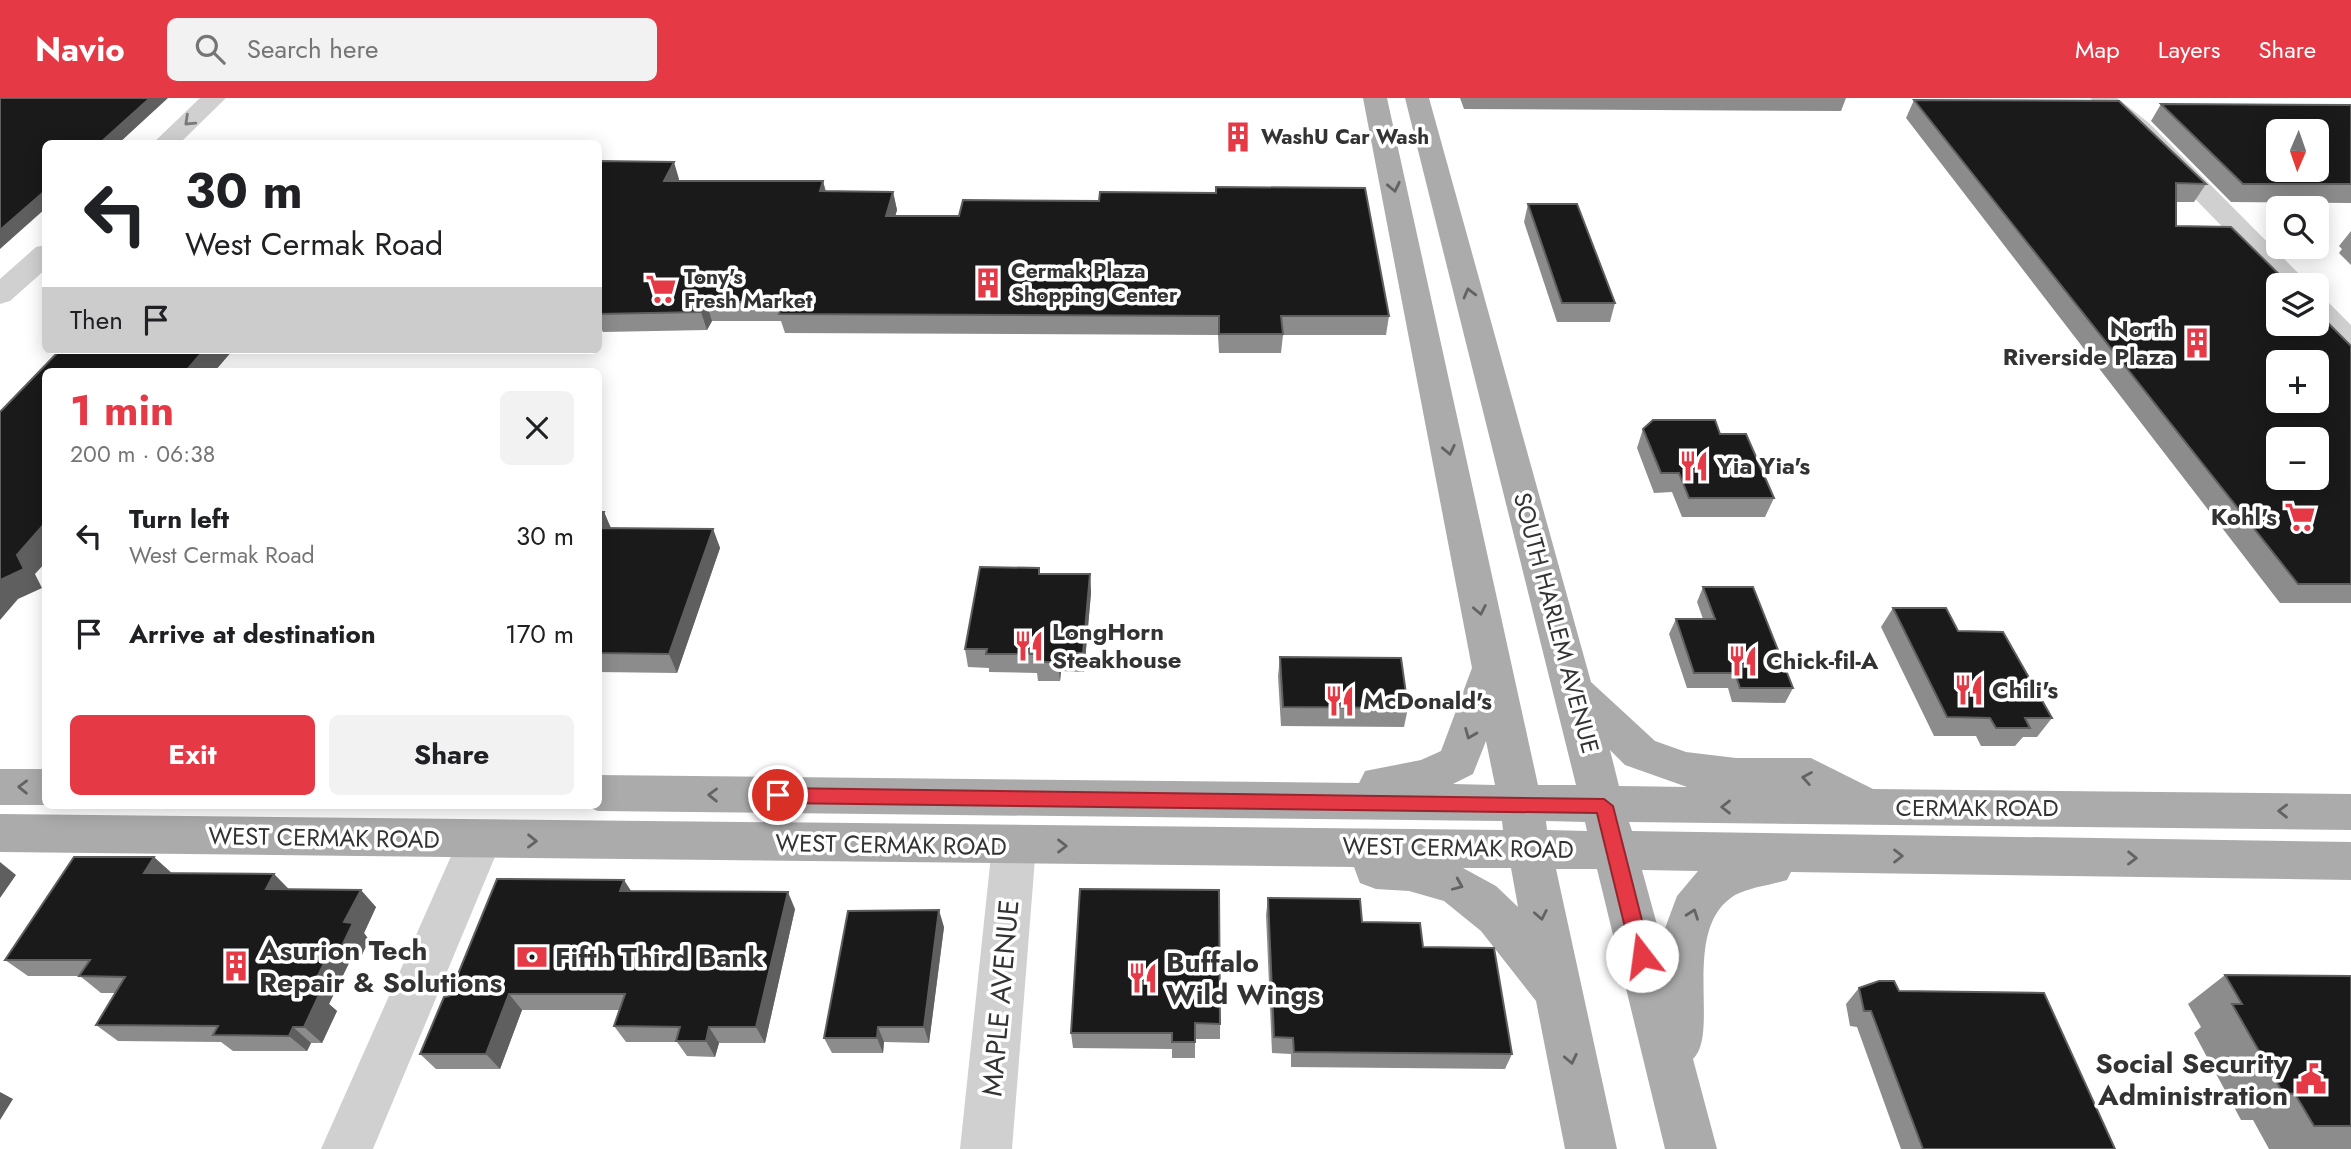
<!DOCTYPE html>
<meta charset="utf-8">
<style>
:root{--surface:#fff;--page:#f2f2f2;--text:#202124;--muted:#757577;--accent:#e63946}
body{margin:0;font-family:Jost,sans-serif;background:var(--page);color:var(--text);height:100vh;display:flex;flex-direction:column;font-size:26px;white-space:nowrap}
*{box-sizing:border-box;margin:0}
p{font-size:23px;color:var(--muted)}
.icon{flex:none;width:38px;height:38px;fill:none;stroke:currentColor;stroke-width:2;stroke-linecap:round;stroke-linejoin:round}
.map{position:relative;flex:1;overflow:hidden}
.panel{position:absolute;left:42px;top:270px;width:560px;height:441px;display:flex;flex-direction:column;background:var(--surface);border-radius:10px;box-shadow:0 4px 18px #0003}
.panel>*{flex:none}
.hud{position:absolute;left:42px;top:42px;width:560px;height:214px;border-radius:10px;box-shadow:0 4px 18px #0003;background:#fff;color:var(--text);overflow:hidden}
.needle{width:46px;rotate:182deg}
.buttons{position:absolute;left:2266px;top:21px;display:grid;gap:14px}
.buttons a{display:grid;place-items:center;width:63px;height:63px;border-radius:10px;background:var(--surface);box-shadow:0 4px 18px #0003;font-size:35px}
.pin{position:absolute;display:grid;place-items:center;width:60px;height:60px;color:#fff;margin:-30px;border:4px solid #fff;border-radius:50%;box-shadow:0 2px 7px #0007}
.me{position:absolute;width:77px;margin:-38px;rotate:345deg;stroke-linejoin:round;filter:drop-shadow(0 0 5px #0008)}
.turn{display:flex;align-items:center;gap:24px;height:147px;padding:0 28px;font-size:32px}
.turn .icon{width:91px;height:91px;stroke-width:2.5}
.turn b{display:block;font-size:49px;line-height:60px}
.then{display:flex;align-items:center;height:66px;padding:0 28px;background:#0003;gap:14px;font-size:26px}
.round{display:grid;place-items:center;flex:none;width:74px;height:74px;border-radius:10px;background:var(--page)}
.head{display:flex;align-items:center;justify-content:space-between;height:119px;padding:0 28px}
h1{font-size:42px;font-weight:700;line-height:52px;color:var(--accent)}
.primary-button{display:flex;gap:14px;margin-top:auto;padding:14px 28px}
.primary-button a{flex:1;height:80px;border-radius:10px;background:var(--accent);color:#fff;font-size:28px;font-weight:700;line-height:80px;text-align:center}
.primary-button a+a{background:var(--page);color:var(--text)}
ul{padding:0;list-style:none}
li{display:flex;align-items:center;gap:21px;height:98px;padding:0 28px}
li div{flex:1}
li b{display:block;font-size:26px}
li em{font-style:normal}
header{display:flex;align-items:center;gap:42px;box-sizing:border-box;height:98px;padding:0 35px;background:var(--accent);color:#fff}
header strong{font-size:33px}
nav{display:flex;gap:38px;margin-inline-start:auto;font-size:24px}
.search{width:490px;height:63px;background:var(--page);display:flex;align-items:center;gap:18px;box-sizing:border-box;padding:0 24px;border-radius:10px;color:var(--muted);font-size:26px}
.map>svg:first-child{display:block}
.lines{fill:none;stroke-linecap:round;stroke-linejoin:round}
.minor{fill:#d0d0d0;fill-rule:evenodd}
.major{fill:#ababab;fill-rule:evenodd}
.wall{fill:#8c8c8c}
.shaded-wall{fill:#5f5f5f}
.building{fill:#1a1a1a;stroke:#5f5f5f;stroke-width:2;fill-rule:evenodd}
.oneway{stroke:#7a7a7a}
.oneway2{stroke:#636363}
.route{fill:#e63946;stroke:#96252e;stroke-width:2}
.labels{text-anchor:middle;stroke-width:7;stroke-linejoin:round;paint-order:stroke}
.far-poi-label{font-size:21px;font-weight:bold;fill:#333;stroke:#fff;text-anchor:start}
.poi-label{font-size:24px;font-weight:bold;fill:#333;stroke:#fff;text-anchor:start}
.street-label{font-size:24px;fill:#333;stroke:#fff}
.near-poi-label{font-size:28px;font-weight:bold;fill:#333;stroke:#fff;text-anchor:start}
.near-street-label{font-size:28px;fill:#333;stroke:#fff}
</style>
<header>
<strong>Navio</strong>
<div class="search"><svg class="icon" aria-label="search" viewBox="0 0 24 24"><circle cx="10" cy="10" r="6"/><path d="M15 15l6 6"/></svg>Search here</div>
<nav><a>Map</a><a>Layers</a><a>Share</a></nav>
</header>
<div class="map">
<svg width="2351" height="1051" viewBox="0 0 2351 1051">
<rect width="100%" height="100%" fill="#fff"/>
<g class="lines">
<path class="minor" d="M200,0h26l-47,46h-27z
M2090,0h27l32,25 161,162h-31l-148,-152z
M46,147v24l-36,32 -10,3v-25l36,-32z
M2317,201l11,3 23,23v26l-11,-2 -24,-25z
M480,723l16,6 6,13 -129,309h-52l143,-322z
M1014,729l16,6 6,13 -24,303h-52l32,-303 6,-13z"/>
<path class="major" d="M1363,0h24l151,687h38l-171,-687h24l162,584 64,59 31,11 50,6h75l62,31 478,5v36l-722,-8 3,9 719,11v38l-560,-8 -4,8c-16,5 -37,7 -52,15 -56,34 -14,138 -42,164l24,90h-52l-68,-280h-41l61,280h-52l-29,-148 -55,-70 -37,-30 -35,-10 -33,-2 -16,-6 -6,-16 -1354,-15v-38l1503,16 -1,-9 -904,-10 -16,-6h16v-30l761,8 6,-12 56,-11 20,-9 31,-83zM1486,643l9,44 -42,-1 20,-10zM1610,652l15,15 62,22 -68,-1zM1546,723l39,1 2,9 -40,-1zM1463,770h48l7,39 -22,-21zM1642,772l56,1 -21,25 -16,43z
M0,671h46v36h-46z"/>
</g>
<path class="wall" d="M1460,0h386l-5,13 -377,-2z
M1914,2l292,84 -12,18h-18v24l175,120v257h-71l-374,-485z
M2161,6l190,1v98l-120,-1 -80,-81z
M598,63l81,18v2h144l3,10 67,1 4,18 -2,6 494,100 -3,19h-103l-2,18h-62l-1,-18 -433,-2 -4,-12h-69l-5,9 -104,2 -1,-2h-4z
M1528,106l87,99 -5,19h-53l-33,-100z
M2351,133v34l-12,-12 3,-4 -3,-3z
M1643,331l77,5 54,64 -9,19h-83l-10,-25 -18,1 -17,-45z
M598,414h6l7,16 102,1 7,19 -43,125 -79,-1z
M1040,476h50l1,19 -7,79 -23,-1 -1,10h-22l-1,-8 -48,-1v-4l-21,-1 -3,-18z
M1703,489l90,101 -8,15 -53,-1 -4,-14h-41l-18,-54 7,-15h27l-6,-17z
M1893,510l65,23 94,87 -15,19h-14l-8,9h-34l-5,-10h-42l-53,-109z
M1280,559l128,51 -4,19 -123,-1 -3,-50z
M172,775l102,1 15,15 87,18 -12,26 5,7 -11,23h-9l-20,41 8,7 -15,32h-11l-4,8h-74l-12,-9 -103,-1 -22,-16 19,-32h-14l-21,-17h-52l-23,-16z
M1080,791l140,135v15h-25v19h-23v-9l-99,-1 -2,-15z
M631,793l164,18 -30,134h-46l-4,14 -28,-1 -10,-14h-51l-12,-16 6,-16h-98l-22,59h-64l-16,-15 29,-58z
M1268,800l94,24 61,25 89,107 -7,15 -214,-2v-13l-19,-1 -6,-138z
M944,829l-15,116 -45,-1 -1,11h-51l-8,-15z
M2225,877l126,1v173h-82l-16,-29h-12l-47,-87 7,-6 -13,-23z
M1859,890l40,3 216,158h-214l-44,-122 -7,-1 -4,-22z"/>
<path class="shaded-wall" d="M150,0h18l-50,46h-19z
M674,64l5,17 -9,20 -6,-18z
M823,83l4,19 -7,-9z
M46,92v18l-46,41v-19z
M893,94l4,18 -7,24 -4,-18z
M706,204l6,19 -5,9 -6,-18z
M204,252h29l-18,21h-29z
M604,414l8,19 -14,1v-7z
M46,424v40l-11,12 7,14 -24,11 -18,21v-40l17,-25z
M713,431l7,19 -43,125 -8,-19z
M1090,476l1,19 -7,79 -1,-19z
M1059,555l2,18 -1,10 -2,-19z
M154,759l20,18 -30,-2z
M0,764l16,13 -16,23z
M274,776l17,18 -25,-3z
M624,782l11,17 -15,-6z
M361,792l15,17 -12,26 5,7 -11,23 -16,-17 2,-24z
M788,794l7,17 -30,134 -9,-16z
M939,812l5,17 -15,116 -5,-16z
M332,849l17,16 -20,41 8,7 -15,32 -18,-16 5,-33z
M509,896l13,16 -22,59 -14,-15z
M293,929l18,16 -4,8 -18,-15z
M709,929l10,16 -4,14 -9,-16z
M878,929l6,15 -1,11 -6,-15z
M0,994l13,7 -13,21z"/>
<path class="building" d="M0,0h150l-51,46h-53v46l-46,40z
M1914,2l205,1 87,83 -30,-1v43l55,1 59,58h-12v39h39v-12l34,34v238h-53zM2278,264h39v39h-39zM2278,341h39v39h-39z
M2161,6l190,1v79h-108zM2278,33h39v39h-39z
M598,63l76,1 -10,19h159l-3,10 73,1 -7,24h73l4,-16 136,1 1,-9 116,1v-6l149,1 24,128h-108l2,18h-64v-18l-440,-2 4,-12h-77l-5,10 -103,2z
M1528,106h49l38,99h-53z
M60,252h144l-18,21h-140v151l-29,33 7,14 -24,11v-168z
M1653,322h62l5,14h26l28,64h-85l-10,-25h-18l-18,-44z
M598,414h6l-6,13z
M598,430l115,1 -44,125 -71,-1z
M980,469l59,1v6h51l-7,79h-24l-1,9h-23l1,-8h-50l1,-5h-22z
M1703,489h50l40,101h-53l-5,-15h-41l-18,-54h39z
M1893,510h53l12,23 45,1 49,86h-27l5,10h-34l-6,-10 -43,-1z
M1280,559l121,1 7,50 -125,-1z
M74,759h80l-10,16 130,1 -8,15 95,1 -17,32 9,1 -11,23 -10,1 -23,47 10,1 -15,32h-11l-4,9 -76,-1 5,-9 -122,-1 29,-48 -46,-1 11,-16h-85z
M497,781l127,1 -4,11 168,1 -32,135h-47l-3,14h-30l4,-14 -66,-1 11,-32h-116l-23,60h-66l24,-57 5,-1z
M1080,791l139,1 1,134 -25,-1v19h-23v-9h-101z
M1268,800l92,1 2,23 58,1 3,24 71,1 18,106 -218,-2 -1,-14 -19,-1z
M939,812l-15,117h-46l-1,11h-53l24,-127z
M2225,877l126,1v150h-37l-19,-32 -12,-1 -51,-89h10z
M1879,883h15l5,10 145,2 71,156h-192l-52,-138h-7l-5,-23z"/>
<defs><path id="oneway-chevron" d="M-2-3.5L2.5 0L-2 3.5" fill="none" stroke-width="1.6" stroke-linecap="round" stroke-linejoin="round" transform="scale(1.75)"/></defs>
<use class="oneway" href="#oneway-chevron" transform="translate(189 23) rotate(137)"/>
<g class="oneway2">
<use href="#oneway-chevron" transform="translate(1394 89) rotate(78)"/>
<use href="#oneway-chevron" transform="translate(1469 195) rotate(-105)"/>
<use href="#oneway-chevron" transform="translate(1449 352) rotate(78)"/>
<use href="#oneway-chevron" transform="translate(1480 512) rotate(79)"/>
<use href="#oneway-chevron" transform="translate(1470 636) rotate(112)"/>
<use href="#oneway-chevron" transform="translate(1807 680) rotate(-170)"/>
<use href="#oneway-chevron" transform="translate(23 689) rotate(-179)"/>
<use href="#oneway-chevron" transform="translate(713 697) rotate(-179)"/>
<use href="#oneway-chevron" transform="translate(1726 709) rotate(-180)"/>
<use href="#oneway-chevron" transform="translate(2283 713) rotate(-179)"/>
<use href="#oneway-chevron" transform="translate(532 743) rotate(1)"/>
<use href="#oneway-chevron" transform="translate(1062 748)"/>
<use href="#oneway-chevron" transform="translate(1898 758)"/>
<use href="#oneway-chevron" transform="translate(2132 760) rotate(1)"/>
<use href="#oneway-chevron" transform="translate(1458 787) rotate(23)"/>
<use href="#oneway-chevron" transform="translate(1693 816) rotate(-70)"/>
<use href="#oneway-chevron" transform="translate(1541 817) rotate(79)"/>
<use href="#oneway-chevron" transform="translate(1571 961) rotate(78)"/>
</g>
<path class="route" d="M778,690l826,11 9,7 38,150 -2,7 -7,2 -7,-2 -3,-7 -35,-143 -819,-10 -9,-8z"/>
<defs>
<g id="building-bare" transform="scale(2.415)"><path d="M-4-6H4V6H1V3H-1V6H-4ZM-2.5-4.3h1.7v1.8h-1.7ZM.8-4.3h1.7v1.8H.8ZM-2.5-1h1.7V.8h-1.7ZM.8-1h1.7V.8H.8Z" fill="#e63946" stroke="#fff" stroke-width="2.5" paint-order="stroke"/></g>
<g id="supermarket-bare" transform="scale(2.415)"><path d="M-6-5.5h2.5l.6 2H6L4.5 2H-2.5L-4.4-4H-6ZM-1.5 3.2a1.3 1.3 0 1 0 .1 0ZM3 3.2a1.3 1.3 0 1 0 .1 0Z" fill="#e63946" stroke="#fff" stroke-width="2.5" paint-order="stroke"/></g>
<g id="restaurant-bare" transform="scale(2.415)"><path d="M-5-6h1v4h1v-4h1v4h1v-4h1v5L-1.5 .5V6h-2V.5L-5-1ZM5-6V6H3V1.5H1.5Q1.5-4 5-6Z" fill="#e63946" stroke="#fff" stroke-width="2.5" paint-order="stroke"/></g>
<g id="bank-bare" transform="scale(2.415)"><path d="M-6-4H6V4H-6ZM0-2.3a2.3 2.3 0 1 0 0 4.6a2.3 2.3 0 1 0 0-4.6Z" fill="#e63946" stroke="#fff" stroke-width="2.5" paint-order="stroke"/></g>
<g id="civic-bare" transform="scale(2.415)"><path d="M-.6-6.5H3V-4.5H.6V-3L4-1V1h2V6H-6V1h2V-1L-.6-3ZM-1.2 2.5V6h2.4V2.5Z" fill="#e63946" stroke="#fff" stroke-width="2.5" paint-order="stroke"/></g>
</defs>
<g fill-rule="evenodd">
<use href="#building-bare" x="1238" y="39"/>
<use href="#building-bare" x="988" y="185"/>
<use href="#supermarket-bare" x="661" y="191"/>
<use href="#building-bare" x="2197" y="245"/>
<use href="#restaurant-bare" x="1694" y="368"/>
<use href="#supermarket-bare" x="2300" y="419"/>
<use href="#restaurant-bare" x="1029" y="548"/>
<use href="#restaurant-bare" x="1743" y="563"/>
<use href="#restaurant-bare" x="1969" y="592"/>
<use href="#restaurant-bare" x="1340" y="603"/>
<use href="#bank-bare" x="532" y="859"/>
<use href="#building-bare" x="236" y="868"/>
<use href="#restaurant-bare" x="1143" y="880"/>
<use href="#civic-bare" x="2311" y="981"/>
</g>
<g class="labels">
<g class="far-poi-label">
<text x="1261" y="46">WashU Car Wash</text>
<text x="1011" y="180">Cermak Plaza<tspan x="1011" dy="24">Shopping Center</tspan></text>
<text x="684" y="186">Tony's<tspan x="684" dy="24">Fresh Market</tspan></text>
</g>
<g class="poi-label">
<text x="2174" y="239" text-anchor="end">North<tspan x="2174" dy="28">Riverside Plaza</tspan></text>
<text x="1717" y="376">Yia Yia's</text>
<text x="2277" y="427" text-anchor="end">Kohl's</text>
<text x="1052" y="542">LongHorn<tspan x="1052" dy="28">Steakhouse</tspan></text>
<text x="1766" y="571">Chick-fil-A</text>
<text x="1992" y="600">Chili's</text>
<text x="1363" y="611">McDonald's</text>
</g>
<g class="street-label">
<text transform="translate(1556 525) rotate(75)" y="8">SOUTH HARLEM AVENUE</text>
<text x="1977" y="718">CERMAK ROAD</text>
<text transform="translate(324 740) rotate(1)" y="8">WEST CERMAK ROAD</text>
<text transform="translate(891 747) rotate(1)" y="8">WEST CERMAK ROAD</text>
<text transform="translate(1458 750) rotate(1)" y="8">WEST CERMAK ROAD</text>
</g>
<g class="near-poi-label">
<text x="259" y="862">Asurion Tech<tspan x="259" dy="32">Repair &amp; Solutions</tspan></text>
<text x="555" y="869">Fifth Third Bank</text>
<text x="1166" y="874">Buffalo<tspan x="1166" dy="32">Wild Wings</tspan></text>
<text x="2288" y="975" text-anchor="end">Social Security<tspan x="2288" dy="32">Administration</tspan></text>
</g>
<g class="near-street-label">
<text transform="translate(1000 900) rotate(-85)" y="10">MAPLE AVENUE</text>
</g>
</g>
</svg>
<div class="buttons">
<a><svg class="needle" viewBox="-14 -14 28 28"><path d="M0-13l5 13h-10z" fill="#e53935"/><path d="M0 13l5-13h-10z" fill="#757577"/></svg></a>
<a><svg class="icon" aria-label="search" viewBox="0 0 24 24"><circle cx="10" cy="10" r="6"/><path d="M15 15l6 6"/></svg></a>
<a><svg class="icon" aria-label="layers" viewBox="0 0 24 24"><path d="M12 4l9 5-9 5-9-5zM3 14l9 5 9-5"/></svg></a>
<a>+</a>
<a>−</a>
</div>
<div class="pin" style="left:778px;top:697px;background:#d93025"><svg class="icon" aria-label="arrive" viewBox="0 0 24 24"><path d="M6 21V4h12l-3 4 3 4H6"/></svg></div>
<svg class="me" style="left:1642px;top:858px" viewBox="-20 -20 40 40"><circle r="19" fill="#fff"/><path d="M0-13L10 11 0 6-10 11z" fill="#e63946"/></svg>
<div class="hud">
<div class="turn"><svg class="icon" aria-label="left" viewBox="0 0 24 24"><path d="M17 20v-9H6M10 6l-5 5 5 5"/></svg><div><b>30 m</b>West Cermak Road</div></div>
<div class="then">Then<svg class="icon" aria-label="arrive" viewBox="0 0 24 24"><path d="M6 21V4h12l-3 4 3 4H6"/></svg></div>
</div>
<section class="panel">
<div class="head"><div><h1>1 min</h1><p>200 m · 06:38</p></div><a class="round"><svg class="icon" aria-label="close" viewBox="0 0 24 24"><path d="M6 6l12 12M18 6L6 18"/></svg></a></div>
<ul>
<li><svg class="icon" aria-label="left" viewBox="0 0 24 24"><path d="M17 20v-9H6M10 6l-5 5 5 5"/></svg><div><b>Turn left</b><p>West Cermak Road</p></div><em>30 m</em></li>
<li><svg class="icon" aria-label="arrive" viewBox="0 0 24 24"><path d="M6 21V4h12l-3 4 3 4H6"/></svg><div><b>Arrive at destination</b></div><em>170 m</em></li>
</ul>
<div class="primary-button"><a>Exit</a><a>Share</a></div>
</section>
</div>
